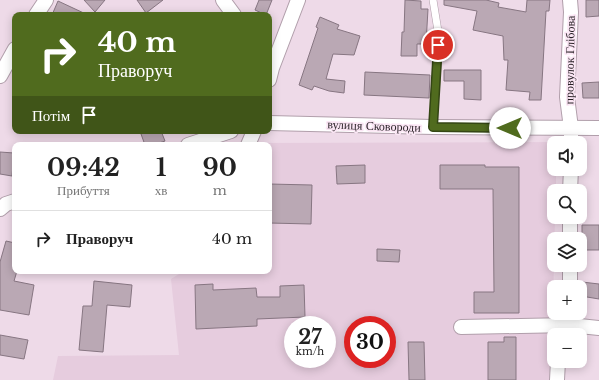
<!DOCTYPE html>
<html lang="uk">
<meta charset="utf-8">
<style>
:root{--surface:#fff;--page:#f6f6f6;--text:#222;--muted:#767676;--line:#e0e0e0}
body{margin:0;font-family:"Libre Baskerville",serif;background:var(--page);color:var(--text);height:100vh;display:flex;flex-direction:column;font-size:15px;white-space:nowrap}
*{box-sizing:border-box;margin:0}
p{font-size:13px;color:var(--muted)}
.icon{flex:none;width:22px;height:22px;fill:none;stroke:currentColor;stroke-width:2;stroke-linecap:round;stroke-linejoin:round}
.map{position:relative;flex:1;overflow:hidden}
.drawer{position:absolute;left:12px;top:142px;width:260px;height:132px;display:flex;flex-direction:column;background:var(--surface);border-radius:8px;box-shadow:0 2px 10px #0003}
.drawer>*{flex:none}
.banner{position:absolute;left:12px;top:12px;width:260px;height:122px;border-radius:8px;box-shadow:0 2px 10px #0003;background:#506b1e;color:#fff;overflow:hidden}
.tools{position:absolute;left:547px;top:136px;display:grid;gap:8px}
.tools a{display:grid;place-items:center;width:40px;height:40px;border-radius:8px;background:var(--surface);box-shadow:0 2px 10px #0003;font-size:20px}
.speed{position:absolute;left:284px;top:316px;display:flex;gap:8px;font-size:20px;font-weight:700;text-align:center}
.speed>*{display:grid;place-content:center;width:52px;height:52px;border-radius:50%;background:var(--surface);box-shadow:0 2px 10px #0003;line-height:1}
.speed small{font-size:10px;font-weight:400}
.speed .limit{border:6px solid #d22;background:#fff;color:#111}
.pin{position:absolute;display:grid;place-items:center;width:34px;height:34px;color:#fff;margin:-17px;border:2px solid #fff;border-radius:50%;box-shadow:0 1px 4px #0007}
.me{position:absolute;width:44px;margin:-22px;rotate:270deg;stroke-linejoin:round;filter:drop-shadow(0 0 3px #0008)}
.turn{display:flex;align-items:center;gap:14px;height:84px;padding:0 20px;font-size:18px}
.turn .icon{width:52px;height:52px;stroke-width:2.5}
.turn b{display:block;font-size:28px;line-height:34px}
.then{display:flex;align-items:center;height:38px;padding:0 20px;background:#0003;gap:8px;font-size:15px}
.eta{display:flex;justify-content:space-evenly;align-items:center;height:68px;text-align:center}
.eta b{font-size:24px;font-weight:700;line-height:28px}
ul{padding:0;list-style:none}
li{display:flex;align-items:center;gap:12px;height:56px;padding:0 20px;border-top:1px solid var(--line)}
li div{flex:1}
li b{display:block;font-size:15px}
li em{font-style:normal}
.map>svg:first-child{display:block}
.built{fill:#e6ccde;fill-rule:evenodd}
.building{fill:#baa8b4;stroke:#877682}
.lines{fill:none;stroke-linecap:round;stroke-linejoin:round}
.service-casing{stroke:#b19fab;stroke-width:8}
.minor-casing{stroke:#b19fab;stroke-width:16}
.service{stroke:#fff;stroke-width:7}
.minor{stroke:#fff;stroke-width:14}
.route-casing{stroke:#344614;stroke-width:10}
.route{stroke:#506b1e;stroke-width:7}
.labels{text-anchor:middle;stroke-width:3.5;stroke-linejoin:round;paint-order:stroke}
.street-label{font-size:12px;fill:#261f24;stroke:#fbe7f5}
</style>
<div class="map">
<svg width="599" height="380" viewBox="0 0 599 380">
<rect width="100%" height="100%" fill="#eedae8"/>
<path class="built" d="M557,142l-3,1v26h2v22h-2v26h1l-2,90 -4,73h-496l5,-24 121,-1 -8,-76 13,-8h85v-126h-18v-2zM293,325h34v34h-34zM353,325h34v34h-34z"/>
<path class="building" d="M84,0h21l-10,12z
M137,0h26l-17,13z
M259,0h13l-6,15 -11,-5z
M405,0l16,1v8h7l-2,35h-9v12h-16l1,-24h2z
M444,0h42l13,3 -1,4 28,5 1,-12h23l-1,11h-3l-5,89h-12l1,-8 -24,-2 2,-30h-4l-1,-24 -30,-6 4,-19 -33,-6z
M586,0h13v16l-13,1z
M58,1l30,14h-36z
M320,17l19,8 -2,4 23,7 -6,19 -21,-1 -7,25 19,2 -1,12 -15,-2 -15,-5 -2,4 -13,-5 19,-57 -2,-1z
M444,70h37v30l-17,-1v-18h-20z
M365,72l65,3 -1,23 -65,-3z
M599,82v16h-16l-1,-15z
M148,131h13l4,10 -12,4h-8l-4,-11z
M0,152l14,1 -2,23 -12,-2z
M365,165v18l-28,1 -1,-18z
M440,165h45v2h34v146h-45v-21h20l-1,-103h-53z
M269,184l43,1 -1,39 -42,-1z
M582,225h17v25h-17z
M6,241l9,2v28h2l-3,10 20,4 -5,30 -29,-5v-48z
M377,249l23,1 -1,12 -22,-1z
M94,281l38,4 -2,22 -23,-2 -4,47 -24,-2 4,-44h9z
M582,282l17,2v15l-18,-3z
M213,284v6l43,-2 1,9h23v-11l24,-1 1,32 -48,2v7l-61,3 -1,-44z
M0,335l28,5 -4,19 -24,-4z
M504,337h12v43h-28v-38h16z
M408,342h16l1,38h-16z"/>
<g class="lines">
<g class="service-casing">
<path id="service" d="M433,0l5,31v28l-5,68"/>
</g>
<g class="minor-casing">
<path id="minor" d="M223,0l11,15
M570,0l1,12 -4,85 4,31v15
M36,15l10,-15
M0,76l15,-27
M269,80l3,-12 26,-68
M269,123l164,4 166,1
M188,145l43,-14
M248,145l6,-14
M570,191l1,-22
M0,209l6,-5 9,-3
M570,239v-22
M570,287v-22
M461,327l109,-2 29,3
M557,380l1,-19"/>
</g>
<use href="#service" class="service"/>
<use href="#minor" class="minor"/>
</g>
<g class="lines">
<g class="route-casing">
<path id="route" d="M438,45l-5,82 77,1"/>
</g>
<use href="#route" class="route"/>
</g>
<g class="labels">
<g class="street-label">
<text transform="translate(570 60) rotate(-89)" y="4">провулок Глібова</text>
<text transform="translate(374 126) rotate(2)" y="4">вулиця Сковороди</text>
</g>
</g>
</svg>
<div class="tools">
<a><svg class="icon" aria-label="sound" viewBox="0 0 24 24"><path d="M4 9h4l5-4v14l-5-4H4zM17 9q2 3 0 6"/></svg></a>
<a><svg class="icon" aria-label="search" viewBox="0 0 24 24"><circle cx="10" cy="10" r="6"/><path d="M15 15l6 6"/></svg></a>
<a><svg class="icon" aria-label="layers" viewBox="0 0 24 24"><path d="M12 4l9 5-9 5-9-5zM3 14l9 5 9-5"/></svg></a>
<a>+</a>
<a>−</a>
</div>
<div class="speed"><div>27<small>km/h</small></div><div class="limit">30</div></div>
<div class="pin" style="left:438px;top:45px;background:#d93025"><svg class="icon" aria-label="arrive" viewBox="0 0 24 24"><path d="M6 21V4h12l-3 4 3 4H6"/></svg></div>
<svg class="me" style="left:510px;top:128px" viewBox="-20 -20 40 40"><circle r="19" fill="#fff"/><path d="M0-13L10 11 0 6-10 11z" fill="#506b1e"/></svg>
<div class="banner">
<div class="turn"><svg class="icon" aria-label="right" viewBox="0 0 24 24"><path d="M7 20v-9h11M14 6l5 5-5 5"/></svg><div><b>40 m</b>Праворуч</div></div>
<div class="then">Потім<svg class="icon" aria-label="arrive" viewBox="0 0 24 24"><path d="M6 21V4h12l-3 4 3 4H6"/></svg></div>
</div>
<section class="drawer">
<div class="eta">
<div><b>09:42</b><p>Прибуття</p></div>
<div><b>1</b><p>хв</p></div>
<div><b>90</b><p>m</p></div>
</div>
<ul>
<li><svg class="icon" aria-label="right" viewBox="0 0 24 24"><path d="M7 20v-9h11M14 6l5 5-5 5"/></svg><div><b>Праворуч</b></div><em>40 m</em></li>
</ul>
</section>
</div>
